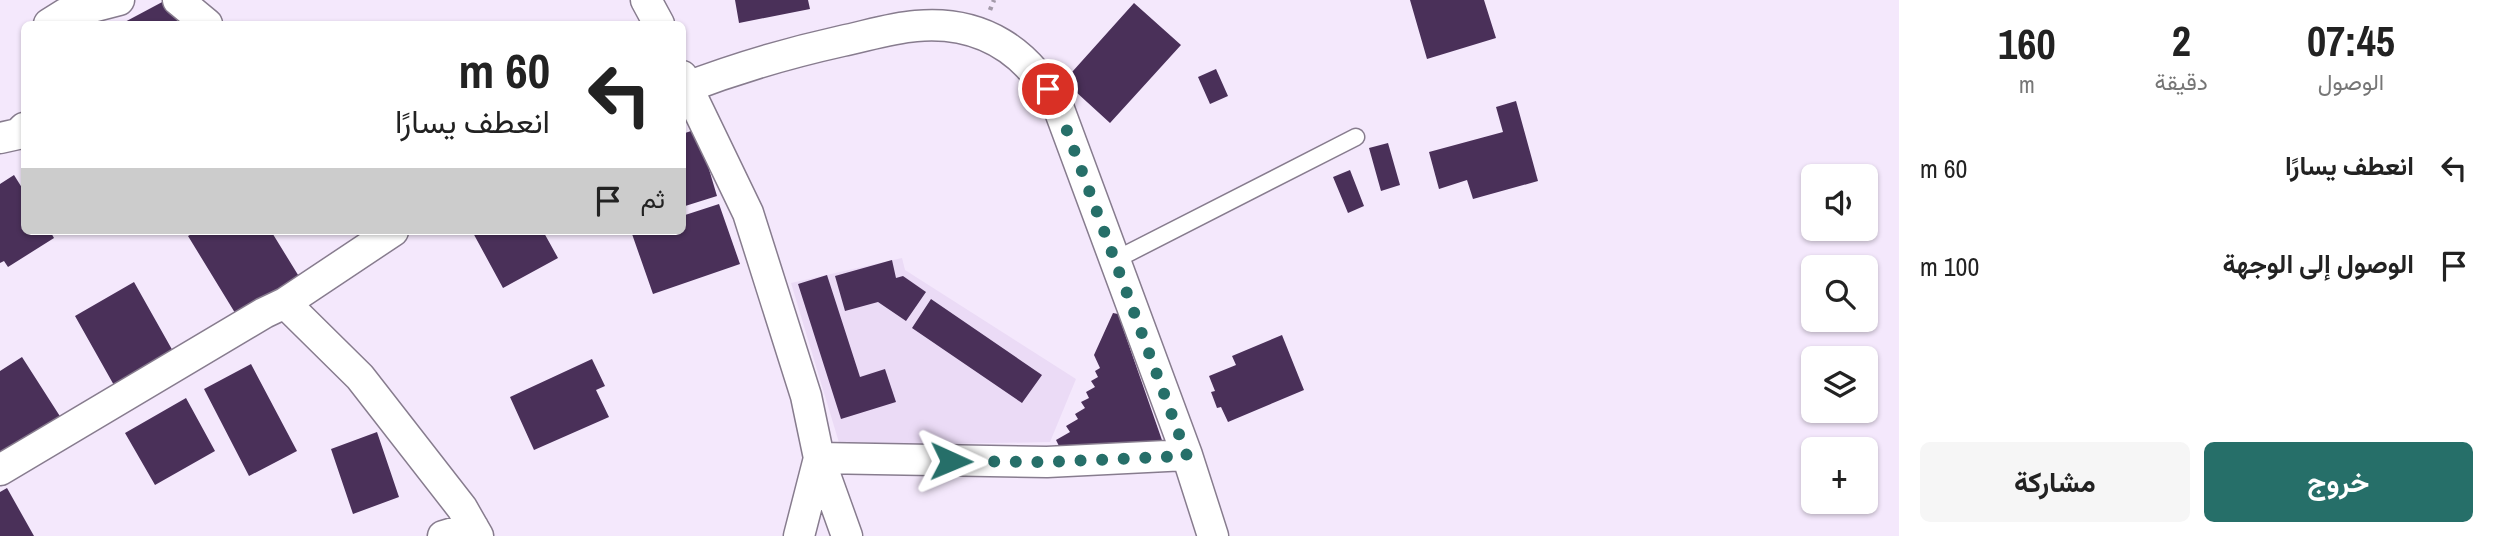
<!DOCTYPE html>
<html lang="ar">
<meta charset="utf-8">
<style>
:root{--surface:#fff;--page:#f6f6f6;--text:#222;--muted:#767676;--accent:#266f69}
body{margin:0;font-family:"Archivo Narrow",Vazirmatn,sans-serif;background:var(--page);color:var(--text);direction:rtl;height:100vh;display:flex;flex-direction:column;font-size:26px;white-space:nowrap}
*{box-sizing:border-box;margin:0}
p{font-size:23px;color:var(--muted)}
.icon{flex:none;width:38px;height:38px;fill:none;stroke:currentColor;stroke-width:2;stroke-linecap:round;stroke-linejoin:round}
.map{position:relative;flex:1;overflow:hidden;direction:ltr}
.side{display:flex;flex-direction:column;background:var(--surface);width:595px}
.side>*{flex:none}
.guide{position:absolute;left:21px;top:21px;width:665px;height:214px;border-radius:10px;box-shadow:0 2px 5px #0004;direction:rtl;background:#fff;color:var(--text);overflow:hidden}
.fabs{position:absolute;left:1801px;top:164px;display:grid;gap:14px}
.fabs a{display:grid;place-items:center;width:77px;height:77px;border-radius:10px;background:var(--surface);box-shadow:0 2px 5px #0004;font-size:35px}
.pin{position:absolute;display:grid;place-items:center;width:60px;height:60px;color:#fff;margin:-30px;border:4px solid #fff;border-radius:50%;box-shadow:0 2px 7px #0007}
.me{position:absolute;width:77px;margin:-38px;rotate:91deg;stroke-linejoin:round;filter:drop-shadow(0 0 5px #0008)}
.turn{display:flex;align-items:center;gap:24px;height:147px;padding:0 21px;font-size:32px}
.turn .icon{width:91px;height:91px;stroke-width:2.5}
.turn b{display:block;font-size:49px;line-height:60px}
.then{display:flex;align-items:center;height:66px;padding:0 21px;background:#0003;gap:14px;font-size:26px}
.eta{display:flex;justify-content:space-evenly;align-items:center;height:119px;text-align:center}
.eta b{font-size:42px;font-weight:700;line-height:49px}
.cta{display:flex;gap:14px;margin-top:auto;padding:14px 21px}
.cta a{flex:1;height:80px;border-radius:10px;background:var(--accent);color:#fff;font-size:28px;font-weight:700;line-height:80px;text-align:center}
.cta a+a{background:var(--page);color:var(--text)}
ul{padding:0;list-style:none}
li{display:flex;align-items:center;gap:21px;height:98px;padding:0 21px}
li div{flex:1}
li b{display:block;font-size:26px}
li em{font-style:normal}
main{display:flex;flex:1;min-height:0}
.map>svg:first-child{display:block}
.built{fill:#ebdbf6}
.building{fill:#4a3059}
.lines{fill:none;stroke-linecap:round;stroke-linejoin:round}
.service-casing{stroke:#877c8e;stroke-width:19}
.minor-casing{stroke:#877c8e;stroke-width:33}
.path{stroke:#a39aa9;stroke-width:4.5;stroke-dasharray:3.5 5;stroke-linecap:butt}
.service{stroke:#fff;stroke-width:16}
.minor{stroke:#fff;stroke-width:30}
.route{stroke:#266f69;stroke-width:12;stroke-dasharray:0 21.6}
</style>
<main>
<section class="side">
<div class="eta">
<div><b>07:45</b><p>الوصول</p></div>
<div><b>2</b><p>دقيقة</p></div>
<div><b>160</b><p>m</p></div>
</div>
<ul>
<li><svg class="icon" aria-label="left" viewBox="0 0 24 24"><path d="M17 20v-9H6M10 6l-5 5 5 5"/></svg><div><b>انعطف يسارًا</b></div><em>60 m</em></li>
<li><svg class="icon" aria-label="arrive" viewBox="0 0 24 24"><path d="M6 21V4h12l-3 4 3 4H6"/></svg><div><b>الوصول إلى الوجهة</b></div><em>100 m</em></li>
</ul>
<div class="cta"><a>خروج</a><a>مشاركة</a></div>
</section>
<div class="map">
<svg width="1899" height="536" viewBox="0 0 1899 536">
<rect width="100%" height="100%" fill="#f4e8fc"/>
<path class="built" d="M902,258l3,12 171,109 -26,63 -210,4 -49,-163z"/>
<path class="building" d="M166,0l13,24h-58z
M735,0h73l2,9 -71,14z
M1410,0h74l12,38 -69,21z
M1134,3l47,42 -71,78 -46,-42z
M1216,69l12,27 -18,8 -12,-27z
M1516,101l22,80 -65,18 -6,-19 -28,9 -10,-37 74,-20 -7,-25z
M697,129l20,67 -35,11v-73z
M1388,143l12,42 -19,6 -12,-43z
M1350,170l14,36 -16,7 -15,-36z
M14,175l10,16v40h26l4,7 -46,29 -4,-6 -4,2v-79z
M719,204l21,60 -87,30 -21,-60 8,-3h42v-15z
M197,231h74l32,52 -63,38 -52,-85z
M472,231h71l15,27 -55,30z
M892,260l4,18 7,-2 23,16 -20,29 -28,-19 -33,9 -10,-35z
M827,275l33,102 25,-8 11,33 -55,17 -43,-135z
M134,282l40,71 -59,34 -40,-71z
M931,299l111,76 -20,28 -110,-75z
M1113,313l5,1 45,129 -99,13 -8,-16 14,-8 -4,-6 12,-7 -3,-5 10,-6 -4,-6 8,-4 -3,-6 9,-5 -4,-6 7,-4 -3,-6 5,-3 -6,-13z
M1282,335l22,55 -76,32 -7,-15 -4,1 -6,-16 4,-1 -6,-15 27,-11 -4,-9z
M22,357l41,64 -63,40v-90z
M592,359l13,27 -9,4 13,27 -75,33 -24,-53z
M251,364l46,87 -48,25 -45,-87z
M186,398l29,53 -60,34 -30,-52z
M377,432l22,65 -46,17 -22,-65z
M7,488l27,48h-34v-44z"/>
<g class="lines">
<g class="service-casing">
<path id="service" d="M1115,260l241,-123"/>
</g>
<g class="minor-casing">
<path id="minor" d="M178,0l29,24
M646,0l13,24
M49,24l16,-10 54,-14
M682,76l66,137 58,183 13,62 -20,78
M682,89c52,-20 106,-36 160,-48 24,-5 49,-13 74,-15 66,-6 113,25 143,83l128,346 26,81
M0,138l18,-4 6,-6
M285,303l75,74 102,131 16,28
M0,470l264,-157 21,-10 108,-72
M443,536l30,-9
M847,536l-28,-78 228,4 140,-7"/>
</g>
<path class="path" d="M990,10l4,-10"/>
<use href="#service" class="service"/>
<use href="#minor" class="minor"/>
</g>
<g class="lines">
<path class="route" d="M951,461l96,1 140,-6 -128,-347 -11,-20"/>
</g>
</svg>
<div class="fabs">
<a><svg class="icon" aria-label="sound" viewBox="0 0 24 24"><path d="M4 9h4l5-4v14l-5-4H4zM17 9q2 3 0 6"/></svg></a>
<a><svg class="icon" aria-label="search" viewBox="0 0 24 24"><circle cx="10" cy="10" r="6"/><path d="M15 15l6 6"/></svg></a>
<a><svg class="icon" aria-label="layers" viewBox="0 0 24 24"><path d="M12 4l9 5-9 5-9-5zM3 14l9 5 9-5"/></svg></a>
<a>+</a>
</div>
<div class="pin" style="left:1048px;top:89px;background:#d93025"><svg class="icon" aria-label="arrive" viewBox="0 0 24 24"><path d="M6 21V4h12l-3 4 3 4H6"/></svg></div>
<svg class="me" style="left:951px;top:461px" viewBox="-20 -20 40 40"><path d="M0-17L14 15 0 8-14 15z" fill="#266f69" stroke="#fff" stroke-width="4"/></svg>
<div class="guide">
<div class="turn"><svg class="icon" aria-label="left" viewBox="0 0 24 24"><path d="M17 20v-9H6M10 6l-5 5 5 5"/></svg><div><b>60 m</b>انعطف يسارًا</div></div>
<div class="then">ثم<svg class="icon" aria-label="arrive" viewBox="0 0 24 24"><path d="M6 21V4h12l-3 4 3 4H6"/></svg></div>
</div>
</div>
</main>
